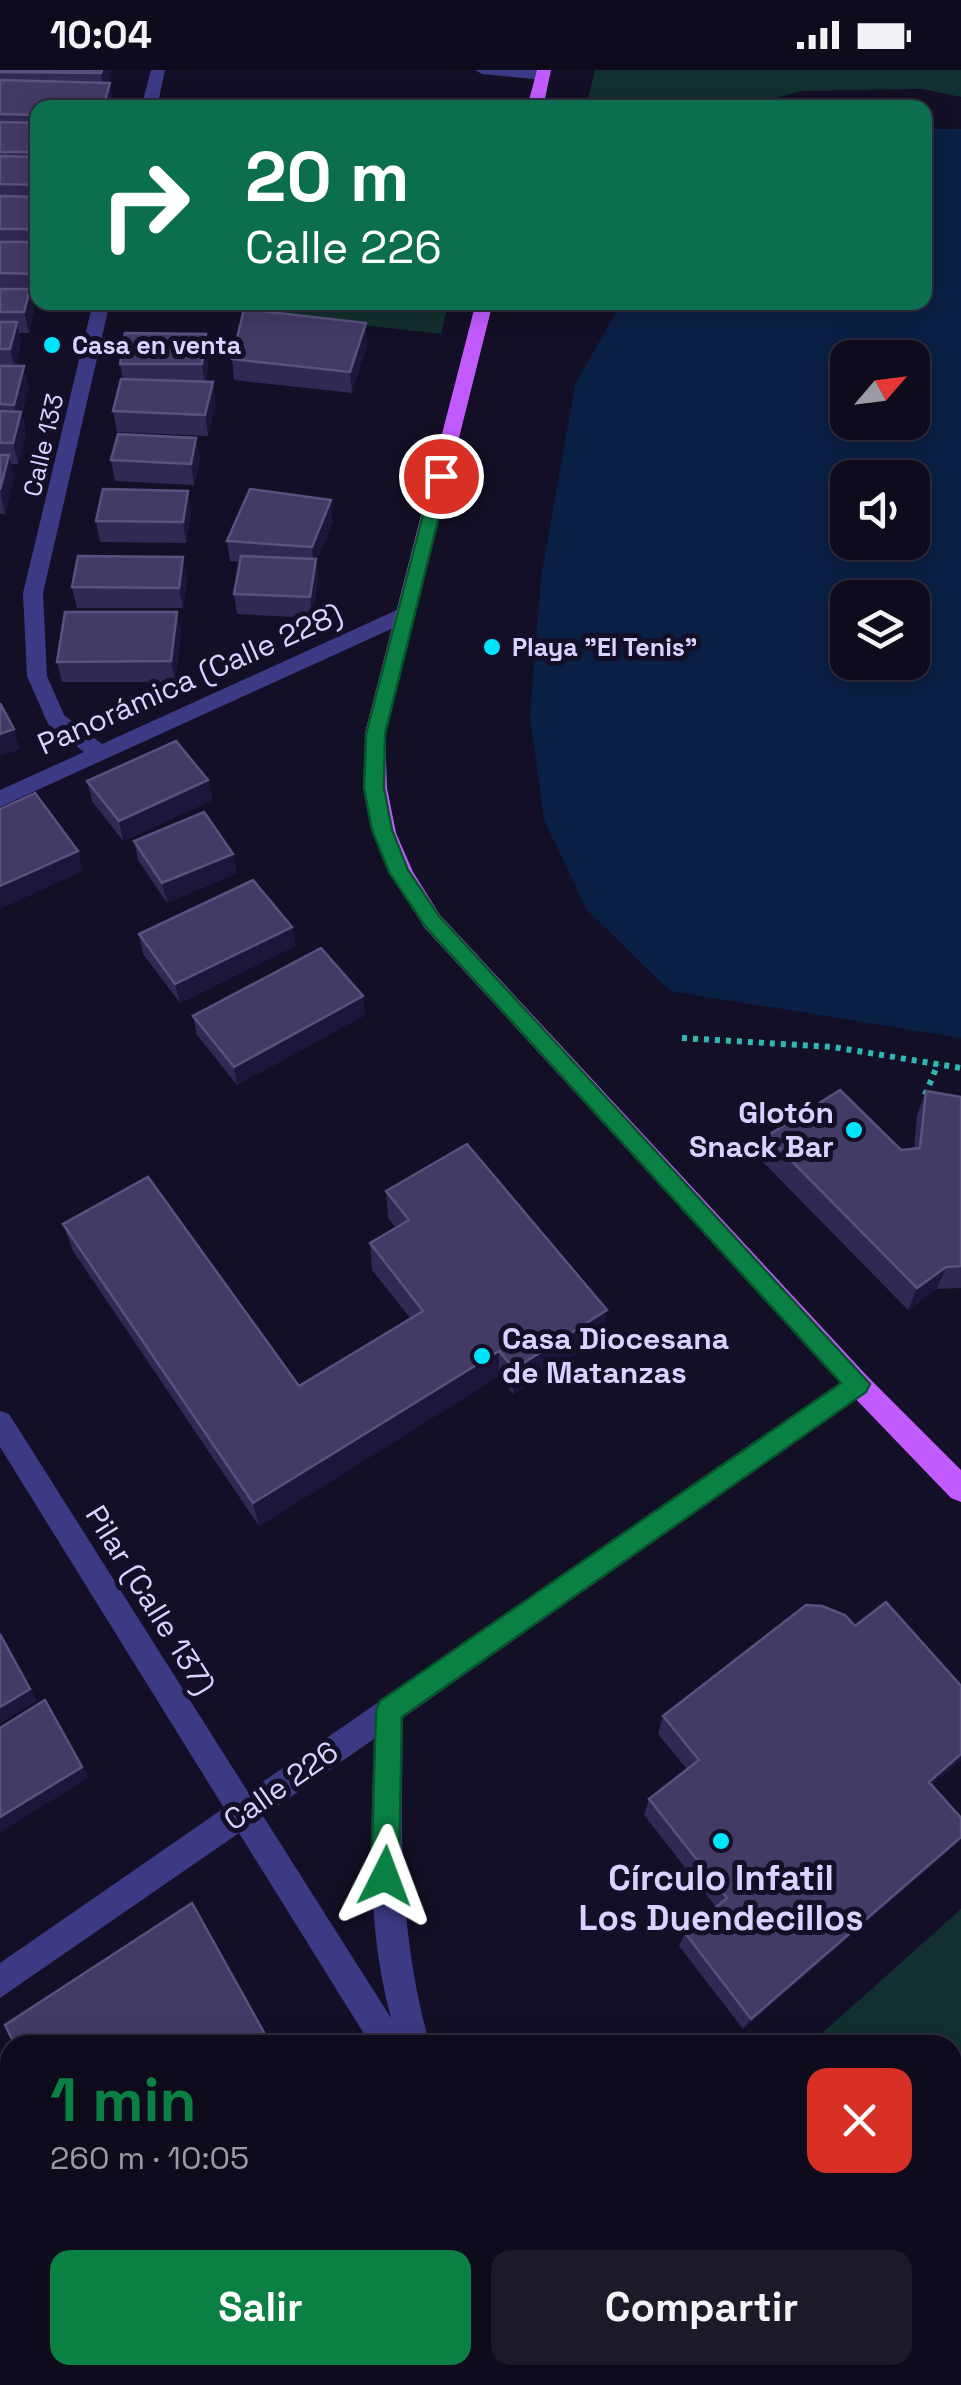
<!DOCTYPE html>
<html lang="es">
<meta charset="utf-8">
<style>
:root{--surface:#0e0b1c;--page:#1c1929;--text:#f1f3f6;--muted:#9b9ba3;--line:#2e2b3b;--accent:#0b8043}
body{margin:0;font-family:"Space Grotesk",sans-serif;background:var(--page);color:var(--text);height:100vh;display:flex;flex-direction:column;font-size:38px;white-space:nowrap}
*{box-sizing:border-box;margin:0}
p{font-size:32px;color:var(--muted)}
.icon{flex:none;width:55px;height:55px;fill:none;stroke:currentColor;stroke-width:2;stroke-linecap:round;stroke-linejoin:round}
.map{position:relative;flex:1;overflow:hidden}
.sheet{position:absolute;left:0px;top:1965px;width:962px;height:350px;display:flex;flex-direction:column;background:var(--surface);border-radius:30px 30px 0 0;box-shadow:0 5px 25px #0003,0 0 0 2px var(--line)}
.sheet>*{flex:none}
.banner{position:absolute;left:30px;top:30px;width:902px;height:210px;border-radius:20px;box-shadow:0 5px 25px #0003,0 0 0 2px var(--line);background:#0b6e4f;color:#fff;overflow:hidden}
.needle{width:65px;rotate:62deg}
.fabs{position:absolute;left:830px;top:270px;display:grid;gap:20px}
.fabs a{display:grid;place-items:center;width:100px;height:100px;border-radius:20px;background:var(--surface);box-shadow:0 5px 25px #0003,0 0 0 2px var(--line);font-size:50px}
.pin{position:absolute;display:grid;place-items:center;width:85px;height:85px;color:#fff;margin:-42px;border:5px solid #fff;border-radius:50%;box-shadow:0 2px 10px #0007}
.me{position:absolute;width:110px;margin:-55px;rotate:3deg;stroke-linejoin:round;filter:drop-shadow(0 0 8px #0008)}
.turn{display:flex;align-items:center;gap:35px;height:210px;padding:0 50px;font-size:45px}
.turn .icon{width:130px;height:130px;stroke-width:2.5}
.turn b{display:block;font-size:70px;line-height:85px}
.round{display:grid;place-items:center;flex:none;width:105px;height:105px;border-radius:20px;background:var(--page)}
.headline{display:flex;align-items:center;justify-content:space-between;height:170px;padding:0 50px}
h1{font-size:60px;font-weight:600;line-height:75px;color:var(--accent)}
.button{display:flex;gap:20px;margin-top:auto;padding:20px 50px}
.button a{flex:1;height:115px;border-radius:20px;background:var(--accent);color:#fff;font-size:40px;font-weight:600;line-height:115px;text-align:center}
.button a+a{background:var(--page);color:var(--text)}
.status{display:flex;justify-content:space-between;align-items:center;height:70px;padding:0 50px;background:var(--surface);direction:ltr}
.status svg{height:28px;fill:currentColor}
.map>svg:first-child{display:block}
.green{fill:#12302f}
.water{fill:#0a1f44;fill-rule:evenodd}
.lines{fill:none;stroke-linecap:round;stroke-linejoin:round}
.path{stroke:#2fb8b0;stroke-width:6;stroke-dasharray:5 6;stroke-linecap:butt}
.minor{fill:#3d3a85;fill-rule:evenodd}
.major{fill:#c25bff;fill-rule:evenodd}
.wall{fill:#312854}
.shaded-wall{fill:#1d163a}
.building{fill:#433a66;stroke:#5a527e;stroke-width:2.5}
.route{fill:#0b8043;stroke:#07532c;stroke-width:2.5}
.poi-dot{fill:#00e5ff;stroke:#130f26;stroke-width:4}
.labels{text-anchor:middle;stroke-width:10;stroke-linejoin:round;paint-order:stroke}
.far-poi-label{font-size:25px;font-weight:bold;fill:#d9d4ff;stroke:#130f26;text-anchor:start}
.far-street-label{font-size:25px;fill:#d9d4ff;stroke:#130f26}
.street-label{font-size:30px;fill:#d9d4ff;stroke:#130f26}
.poi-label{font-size:30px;font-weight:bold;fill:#d9d4ff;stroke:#130f26;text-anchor:end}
.near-poi-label{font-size:35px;font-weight:bold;fill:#d9d4ff;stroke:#130f26}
</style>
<div class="status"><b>10:04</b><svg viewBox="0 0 49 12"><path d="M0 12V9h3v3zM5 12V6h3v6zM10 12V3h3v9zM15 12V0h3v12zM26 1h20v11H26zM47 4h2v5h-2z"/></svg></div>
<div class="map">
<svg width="961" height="2315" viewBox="0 0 961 2315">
<rect width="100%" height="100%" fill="#130f26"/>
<path class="green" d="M595,0h366v27l-39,-8 -121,2 -56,16h-147l1,-7 -11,-1z
M288,233h160l-7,31 -156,-18z
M961,1839v476h-237l-7,-10h235v-330h-143z"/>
<path class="water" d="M925,59h36v909l-291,-47 -83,-81 -43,-90 -14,-104 11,-138 34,-193 46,-82 304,-1zM848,288h64v64h-64zM848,408h64v64h-64zM848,528h64v64h-64z"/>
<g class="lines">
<path class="path" d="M682,968l151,9 128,21
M925,1025l13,-31"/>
<path class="minor" d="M151,0h14l-8,38h-16z
M475,0h62l14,5 -8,5 -61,-6z
M93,232h17l-67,291 4,83 17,39 38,29 297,-135h14l3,5 -3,5 -413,188v-17l84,-38 -36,-28 -21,-48 -4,-83z
M858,1302l9,4 4,8 -4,8 -464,326c-2,116 -5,213 27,327h-59l-132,-212 -239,165v-35l224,-155 -224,-361v-36l9,3 239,378zM374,1669c-3,94 -8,188 17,279l-128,-202z
M588,2305h37l5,10h-38z"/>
<path class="major" d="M537,0h14l-8,38h-16z
M476,232h17l-108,431 2,55 9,45 17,39 27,43 427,461 94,94v32l-10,-4 -102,-106 -425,-465 -32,-53 -18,-41 -8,-45 -1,-55z"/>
</g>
<path class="wall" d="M0,0h111l-4,12 7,21 -2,5h-74v186h-7l3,16 -5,23h-10l2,10 -5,23 13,21 -7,27 4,19 -8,31h-7l3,12 -9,38h-5z
M367,274l-15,49 -118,-13 -2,-21z
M209,285l-3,27h7l2,21 -7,33 -91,-4 -4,-21 10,-32 -3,-15z
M196,368l4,21 -6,26 -79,-4 -4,-21z
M191,442l-5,31 -86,-1 -4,-21z
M333,451l-17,41 2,18 -6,38 -75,-4 -3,-20 6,-32 -10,-1 -3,-20z
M187,508l-4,30h-106l-5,-21z
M177,542l4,21 -6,49h-113l-5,-20z
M208,710l4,20 -89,41 -31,-40 -5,-20z
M134,771l103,32 -70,30 -29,-43z
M292,857l3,19 -115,57 -37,-49 -4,-20z
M363,926l2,19 -128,70 -40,-50 -4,-19z
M926,1021l35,6v191l-24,1 -29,21 -147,-150 6,-24 134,14 13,-1 3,-34z
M386,1121l218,145 -91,58 -14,-18 -240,150 -186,-275 -10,-27 236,162 111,-68 -38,-48 -2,-27 26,-15 -8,-10z
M855,1556l106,60v74l-30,25 25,59 -213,185 -64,-83 6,-13 31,-26 -72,-92 5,-16 38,-30 -29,-35 5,-18z"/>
<path class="shaded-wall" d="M102,0h9l-7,24 -3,-21z
M110,13l4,20 -2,5h-9z
M30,219l4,21 -5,23 -5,-21z
M17,252l4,21 -6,27 -5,-21z
M366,253l1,21 -15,49 -2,-21z
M206,264l3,21 -4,30 -3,-21z
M24,296l5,21 -7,27 4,19 -8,31 -5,-21 5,-19 -4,-19z
M213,312l2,21 -7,33 -3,-21z
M196,368l4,21 -6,26 -3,-21z
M9,385l5,21 -9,38 -5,-24z
M188,421l3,21 -5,31 -3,-21z
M331,430l2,21 -17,41 2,18 -6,38 -2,-21 4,-29 -2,-21z
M183,487l4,21 -4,30 -4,-20z
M177,542l4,21 -6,49 -4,-21z
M14,659l6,20 -20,7v-22z
M208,710l4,20 -89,41 -4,-20z
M78,781l5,20 -83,38v-23z
M233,784l4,19 -70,30 -5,-20z
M292,857l3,19 -115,57 -5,-19z
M363,926l2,19 -128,70 -3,-18z
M946,1197l-9,22 -29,21 9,-22z
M607,1240l-3,26 -91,58 1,-25z
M499,1281v25l-240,150 -6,-23z
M0,1560l37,71 -37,22z
M45,1630l44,78 -89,54v-15z
M961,1684v6l-45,38 13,-16z
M961,1767l-5,7 -213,185 8,-10z
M110,2305h8l-13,10h-7z"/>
<path class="building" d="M0,0h102l-1,3 -101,-1z
M0,10l110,3 -7,25h-65v7l-38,-1z
M0,52l38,1v29h-38z
M0,86l38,1v28l-38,-1z
M0,126l38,1v32h-38z
M0,172h38v32l-38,-1z
M0,219h30l-6,23h-24z
M244,239l122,14 -16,49 -118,-13z
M0,252h17l-7,27h-10z
M125,263l81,1 -4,30h-82z
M0,296h24l-10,39 -14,-1z
M121,309l92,3 -8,33 -92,-4z
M0,341l21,1 -8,31h-13z
M118,364l78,4 -5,26 -80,-4z
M0,385h9l-9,35z
M103,419l85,2 -5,31 -87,-1z
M250,419l81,11 -19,47 -85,-6z
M78,486l105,1 -4,31 -107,-1z
M241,486l75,3 -6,38 -76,-3z
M65,542h112l-6,49 -114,1z
M0,633l14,26 -14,5z
M176,671l32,39 -89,41 -32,-40z
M35,723l43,58 -78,35v-77z
M204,742l29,42 -71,29 -28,-42z
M253,810l39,47 -117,57 -36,-50z
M321,878l42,48 -129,71 -41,-51z
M840,1020l61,60 19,-2 6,-57 35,6v169l-15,1 -29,21 -150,-152z
M467,1074l140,166 -93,59 -15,-18 -246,152 -190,-279 85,-47 151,209 124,-75 -53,-68 39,-23 -23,-29z
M886,1532l75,84v68l-32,28 32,36v19l-210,182 -66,-86 42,-35 -78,-99 50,-39 -36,-44 143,-111 16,1 23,9 10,11z
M0,1564l30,55 -30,18z
M45,1630l37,67 -82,50v-89z
M192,1833l79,142h-256l-10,-20z
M36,2305h74l-12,10h-57z
M241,2305h199l6,10h-218z"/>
<path class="route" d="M441,400l8,6 -64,258 -1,54 8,42 16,40 31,46 431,468 -4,8 -464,325 -3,159 -4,9 -10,4 -10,-4 -4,-9 5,-166 4,-9 461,-318 -416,-457 -36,-54 -17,-42 -8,-42 2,-54 67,-258z"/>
<g class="poi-dot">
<circle cx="52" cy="275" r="10"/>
<circle cx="492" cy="577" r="10"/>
<circle cx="854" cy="1060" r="10"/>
<circle cx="482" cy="1286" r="10"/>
<circle cx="721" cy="1771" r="10"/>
</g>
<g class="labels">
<g class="far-poi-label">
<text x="72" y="284">Casa en venta</text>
<text x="512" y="586">Playa "El Tenis"</text>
</g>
<g class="far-street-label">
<text transform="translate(43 375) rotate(-77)" y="9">Calle 133</text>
</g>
<g class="street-label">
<text transform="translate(190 609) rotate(-24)" y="10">Panorámica (Calle 228)</text>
<text transform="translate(150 1530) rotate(58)" y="10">Pilar (Calle 137)</text>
<text transform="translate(281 1716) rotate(-35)" y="10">Calle 226</text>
</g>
<g class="poi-label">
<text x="834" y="1053">Glotón<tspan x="834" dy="34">Snack Bar</tspan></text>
<text x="502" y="1279" text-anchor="start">Casa Diocesana<tspan x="502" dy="34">de Matanzas</tspan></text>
</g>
<g class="near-poi-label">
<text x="721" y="1820">Círculo Infatil<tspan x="721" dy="40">Los Duendecillos</tspan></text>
</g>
</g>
</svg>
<div class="fabs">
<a><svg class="needle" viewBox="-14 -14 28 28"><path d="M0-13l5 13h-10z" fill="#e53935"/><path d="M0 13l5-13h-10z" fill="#9b9ba3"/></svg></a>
<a><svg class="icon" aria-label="sound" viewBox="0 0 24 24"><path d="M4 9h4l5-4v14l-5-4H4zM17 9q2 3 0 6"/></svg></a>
<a><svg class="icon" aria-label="layers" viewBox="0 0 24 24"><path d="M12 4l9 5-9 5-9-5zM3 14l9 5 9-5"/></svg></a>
</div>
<div class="pin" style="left:441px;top:406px;background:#d93025"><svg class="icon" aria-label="arrive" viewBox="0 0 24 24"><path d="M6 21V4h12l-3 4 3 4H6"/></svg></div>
<svg class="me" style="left:385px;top:1806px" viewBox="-20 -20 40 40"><path d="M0-17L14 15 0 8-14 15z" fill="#0b8043" stroke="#fff" stroke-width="4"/></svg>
<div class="banner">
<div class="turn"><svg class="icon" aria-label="right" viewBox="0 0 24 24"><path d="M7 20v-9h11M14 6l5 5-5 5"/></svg><div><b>20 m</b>Calle 226</div></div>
</div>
<section class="sheet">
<div class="headline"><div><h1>1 min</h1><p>260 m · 10:05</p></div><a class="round" style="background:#d93025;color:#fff"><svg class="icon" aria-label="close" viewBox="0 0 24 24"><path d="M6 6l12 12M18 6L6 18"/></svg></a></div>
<div class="button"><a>Salir</a><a>Compartir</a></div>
</section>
</div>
